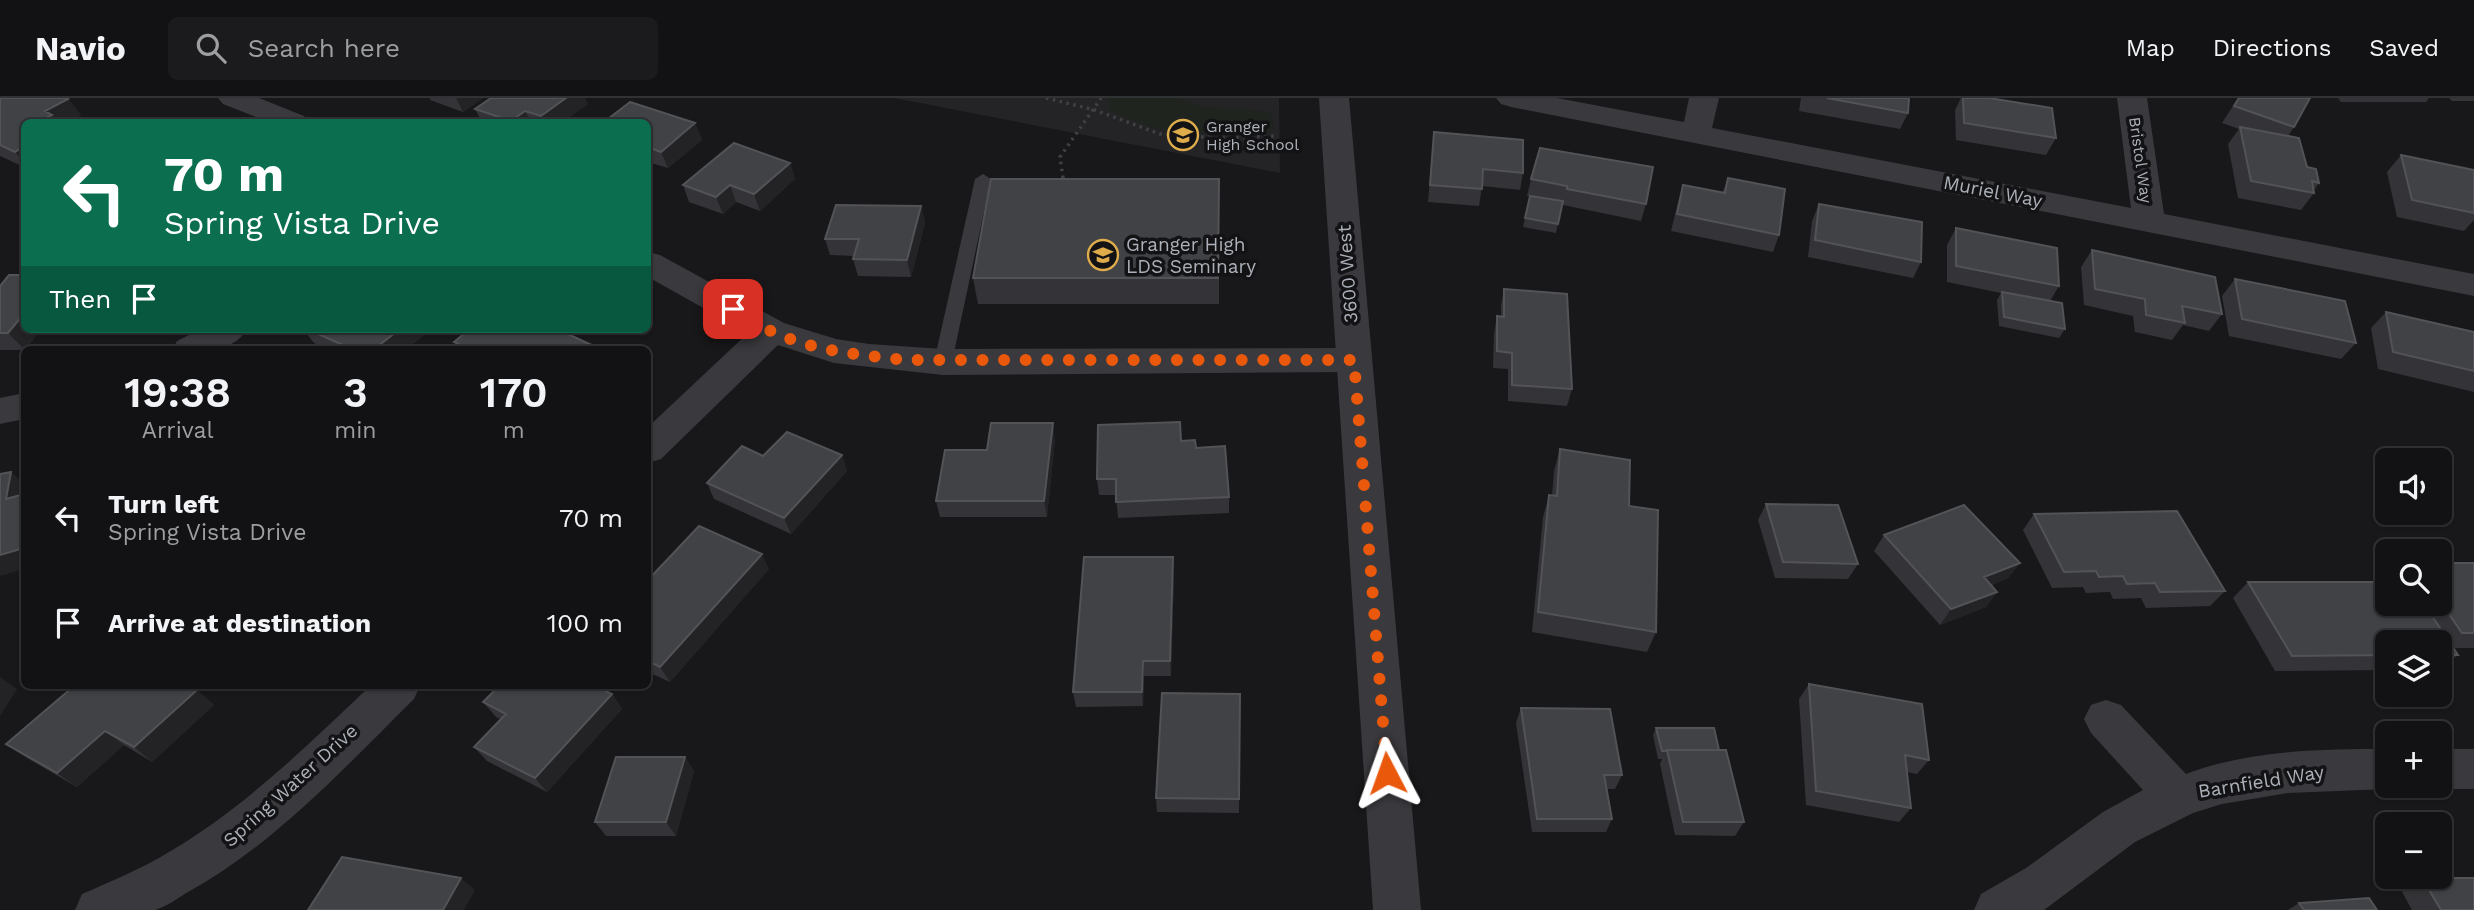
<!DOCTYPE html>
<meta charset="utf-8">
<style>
:root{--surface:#121214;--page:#1b1b1d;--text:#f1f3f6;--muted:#9c9ea0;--line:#313234}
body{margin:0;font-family:"Work Sans",sans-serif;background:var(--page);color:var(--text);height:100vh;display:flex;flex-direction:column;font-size:26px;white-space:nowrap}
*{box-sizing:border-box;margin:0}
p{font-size:23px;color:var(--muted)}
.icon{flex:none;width:38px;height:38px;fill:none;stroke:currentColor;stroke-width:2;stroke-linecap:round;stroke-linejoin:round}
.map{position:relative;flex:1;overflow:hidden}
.drawer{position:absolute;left:21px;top:248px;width:630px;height:343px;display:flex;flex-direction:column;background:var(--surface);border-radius:10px;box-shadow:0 2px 5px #0004,0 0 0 2px var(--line)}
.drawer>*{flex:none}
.top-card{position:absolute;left:21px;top:21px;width:630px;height:214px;border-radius:10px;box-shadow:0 2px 5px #0004,0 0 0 2px var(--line);background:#0b6e4f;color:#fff;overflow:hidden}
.tools{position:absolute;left:2375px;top:350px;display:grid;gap:14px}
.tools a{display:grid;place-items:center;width:77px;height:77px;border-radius:10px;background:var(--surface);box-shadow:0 2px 5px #0004,0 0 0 2px var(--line);font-size:35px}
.pin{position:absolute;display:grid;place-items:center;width:60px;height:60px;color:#fff;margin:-30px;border-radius:14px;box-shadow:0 4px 10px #0006}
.me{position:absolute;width:77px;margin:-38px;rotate:356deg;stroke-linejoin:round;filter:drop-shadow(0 0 5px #0008)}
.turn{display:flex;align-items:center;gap:24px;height:147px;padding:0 28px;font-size:32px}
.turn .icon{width:91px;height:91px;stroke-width:2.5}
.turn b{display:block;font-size:49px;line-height:60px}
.then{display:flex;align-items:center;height:66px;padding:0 28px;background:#0003;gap:14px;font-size:26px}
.eta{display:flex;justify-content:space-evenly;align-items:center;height:119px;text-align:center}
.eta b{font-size:42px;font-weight:600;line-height:49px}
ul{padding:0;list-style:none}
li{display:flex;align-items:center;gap:21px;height:105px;padding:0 28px}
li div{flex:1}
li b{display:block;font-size:26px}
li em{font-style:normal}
header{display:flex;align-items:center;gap:42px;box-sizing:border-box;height:98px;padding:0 35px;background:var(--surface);border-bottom:2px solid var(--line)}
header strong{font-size:33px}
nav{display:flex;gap:38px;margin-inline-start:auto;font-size:24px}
.search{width:490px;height:63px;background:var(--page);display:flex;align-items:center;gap:18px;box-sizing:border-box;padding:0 24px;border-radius:10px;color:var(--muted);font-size:26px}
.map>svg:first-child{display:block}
.built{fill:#242427}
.green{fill:#1f241f}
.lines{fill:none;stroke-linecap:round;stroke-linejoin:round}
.path{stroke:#404145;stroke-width:3.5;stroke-dasharray:2.5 4.5;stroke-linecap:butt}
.service{fill:#3a3a3e;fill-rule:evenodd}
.minor{fill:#3a3a3e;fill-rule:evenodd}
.tertiary{fill:#3a3a3e;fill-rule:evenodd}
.wall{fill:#343438}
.shaded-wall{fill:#232326}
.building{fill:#414245;stroke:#525357;stroke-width:2}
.route{stroke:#ea580c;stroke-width:12;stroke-dasharray:0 21.6}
.labels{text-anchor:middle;stroke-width:7;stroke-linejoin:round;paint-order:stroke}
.far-poi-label{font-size:16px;fill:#acb0b8;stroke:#131315;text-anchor:start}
.far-street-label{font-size:16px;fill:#acb0b8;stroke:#131315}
.street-label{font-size:19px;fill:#acb0b8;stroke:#131315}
.poi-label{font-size:19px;fill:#acb0b8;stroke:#131315;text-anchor:start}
</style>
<header>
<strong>Navio</strong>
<div class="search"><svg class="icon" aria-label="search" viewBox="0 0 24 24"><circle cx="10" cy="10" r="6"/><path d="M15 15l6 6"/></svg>Search here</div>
<nav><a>Map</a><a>Directions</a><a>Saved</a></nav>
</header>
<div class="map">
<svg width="2474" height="812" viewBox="0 0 2474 812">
<rect width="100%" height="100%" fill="#18181a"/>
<path class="built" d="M894,0h385l1,75z"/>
<path class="green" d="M1108,0h69l22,8 63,5 8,2 5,16 -9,5 -88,-1 -22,-4 -40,-15 -6,-4z"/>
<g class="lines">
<path class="path" d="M1046,0l49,12 65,24 59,4 58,-2
M1064,87l-4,-28 41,-59"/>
<path class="service" d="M983,76l8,5 -39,183 -3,4h-12l-3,-4 41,-183z"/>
<path class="minor" d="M218,0h41l45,18 5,6h-40l-46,-18z
M1496,0h61l127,24 5,-24h30l-7,30 419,80 -14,-110h30l17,116 310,60v22l-963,-189 -10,-3z
M648,154l12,3 124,68 52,16 33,5 74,5 411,-1 12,3 6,9 -6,9 -12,3 -411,3 -109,-12 -56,-18 -117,114 -13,4v-36l100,-94 -100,-56z
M201,231h46c-15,26 -49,21 -75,21l5,-9z
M24,295v26l-24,5v-26z
M370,588h50l-6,13c-70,69 -139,145 -226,193 -10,6 -22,15 -33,18 -19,0 -59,0 -80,0l7,-16c30,-13 59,-25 87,-42 75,-44 138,-106 201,-166z
M2106,602l15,5 65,69c63,-24 134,-25 201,-25v37h9l-9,3 -99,4 -66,11 -29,9 -58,29 -91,68h-70l7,-16 45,-26 77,-56 40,-22 -52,-57 -7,-14 7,-14z
M2440,651h34v40h-34l-9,-3h9z"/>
<path class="tertiary" d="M1319,0h30l72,812h-48z"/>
</g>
<path class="wall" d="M0,0l68,1 13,16 -13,7h-44v45l-24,-11z
M430,0h53l-20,14 -33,-12z
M1801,0h108l-1,15 -8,16 -101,-18z
M1961,0h28l67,40 -10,17 -90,-15 -1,-30z
M2238,0h72l-16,29 -6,9 19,31 12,16 -5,7v3l-13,17 -63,-12 -10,-54 11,-15 -17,-6z
M2338,0h91l-3,4h-85z
M2449,0h25v3h-22z
M588,6l-26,18h-80l-7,-13z
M648,24l47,1 7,17 -34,28 -20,-6z
M1434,34l89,41 -3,17 -38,-4 -3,20 -51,-4z
M1540,50l106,56 -5,17 -78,-16 -1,-2 -6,30 -33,-6 7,-31h-3l4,-17z
M2401,57l73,15v50l-10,11 -67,-14 -10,-45z
M790,65l5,16 -35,32 -24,-9 -13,12 -34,-12 -6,-17z
M1728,80l51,57 -6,17 -102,-21 7,-29 5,-17 39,8z
M1819,106l102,58 -8,16 -105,-21 4,-36z
M1219,107v99h-241l-5,-26z
M921,108l4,17 -14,54 -53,-1 -5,-17 1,-3 -24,-1 -5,-16z
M1956,130l103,58 -9,15 15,28 -6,9 -60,-12 -2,-26 4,-7 -54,-11v-37z
M2092,152l130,64 -13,17 -26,-6 -11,15 -37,-8 -2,-16 -49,-11 -3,-38z
M24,177v54h49l-3,4h-32l-13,17h-25v-64z
M2235,181l121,64 -15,16 -112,-23 -7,-40z
M1504,191l68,100 -5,17 -59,-5v-32l-15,-1 1,-35 3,-17 4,1v-12z
M2386,214l88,20v60l-96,-23 -7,-41z
M303,231h129l-27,21h-76l-15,-7z
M454,244l144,8h-139z
M1055,342l-8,77h-107l-4,-16 51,-51z
M1181,343l15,7 33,49v16l-111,5 -2,-23h-17l-2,-16z
M1560,351l69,57 27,126 -9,20 -115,-20 11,-115 6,-22 3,1 2,-25z
M842,357l5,16 -56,63 -77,-35 -7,-16 56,-27z
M1766,406l92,60 -10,15 -73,-1 -17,-58z
M2034,416l191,77 -15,15 -64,2 -5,-10 -28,1 -3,-7 -24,1 -3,-6 -31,1 -29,-58z
M1884,437l136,28 -12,15 -16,7 5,7 -11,15 -46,18 -66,-74z
M2440,465h34v85h-20l4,7 -18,14v-27h-53v28l-112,1 -42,-73 15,-16 139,22h53z
M769,471l-99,113 -22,-10v-92z
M1174,475l-3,103h-27l-1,30 -67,1 -3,-15z
M1809,586l120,76 -12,14 -10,-2 4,36 -12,14 -93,-17 -7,-106z
M197,592l17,15 -62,57 -28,-17 -47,42 -50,-29 -21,-14z
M612,596l10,15 -75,83 -60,-31 -13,-14 26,-28 -4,-2 -13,-15z
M1240,596l-1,119 -82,-1 -1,-14z
M1521,610l101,67 -7,14h-8l5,30 -6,13h-74l-16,-109z
M1656,630l63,22 25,72 -9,14 -60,-1 -15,-71 2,-5h-4l-5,-24z
M685,659l9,14 -18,65h-70l-11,-14z
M2422,780l52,32h-62l-11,-20z
M2299,805l78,7h-89z"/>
<path class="shaded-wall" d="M456,0h27l-20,14z
M566,0h19l3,6 -26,18h-18l-3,-6z
M68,1l13,16 -13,7h-18l-4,-4 -1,-7z
M525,13l6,11h-20v-1z
M695,25l7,17 -34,28 -7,-16z
M24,48v17l-9,-11z
M790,65l5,16 -35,32 -6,-17z
M730,87l6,17 -13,12 -7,-17z
M921,108l4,17 -14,54 -4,-17z
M22,218l2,3v10h10l4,4 -13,17 -17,-17z
M65,231h8l-3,4z
M400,231h32l-27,21h-32z
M1053,325l2,17 -8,77 -3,-16z
M842,357l5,16 -56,63 -7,-16z
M11,374l13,12v28l-18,-13z
M24,450v21l-24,7v-21z
M762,456l7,15 -99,113 -10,-15z
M1173,459l1,16 -3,103 -1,-15z
M2020,465l-12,15 -35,15 11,-16z
M1997,494l-11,15 -46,18 11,-16z
M1143,563l1,15 -1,30 -1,-14z
M0,579l17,12 -17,27z
M197,592l17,15 -62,57 -18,-15z
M612,596l10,15 -75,83 -12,-14z
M105,633l19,14 -47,42 -20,-14z
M685,659l9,14 -18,65 -10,-14z
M461,780l14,12 -11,20h-21z"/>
<path class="building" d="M0,0h66l2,1 -23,12 7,4 -6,3 12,4h-34v24l-9,6 -15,-7z
M491,0h75l-25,18 -16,-5 -14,10 -36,-12z
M1827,0h82l-1,15z
M1963,0h26l63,10 4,30 -92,-15z
M2239,0h71l-16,29 -60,-21z
M630,4l65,21 -34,29 -13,-5v-25h-44z
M2240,29l59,11 8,29 9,2 3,14 -7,-2 2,12 -63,-12z
M1434,34l89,8v33l-40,-4 -1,20 -52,-4z
M734,45l56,20 -36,31 -24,-9 -14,12 -33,-12z
M1540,50l113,19 -7,37 -79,-15v-3l-36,-7z
M2401,57l73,15v43l-62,-13z
M1728,80l57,11 -6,46 -102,-21 6,-29 42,8z
M991,81h228l-1,99h-245z
M1530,98l33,5 -5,23 -33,-6z
M1819,106l103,18 -1,40 -106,-22z
M836,107l85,1 -14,54 -54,-1 6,-20h-34z
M1956,130l101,20 2,38 -103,-20z
M2092,152l123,27 7,37 -40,-8 3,17 -39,-8 -1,-16 -50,-10z
M9,177h15v41h-2l-14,17h-8v-47z
M2235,181l110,22 11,42 -114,-24z
M1504,191l63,5 5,95 -60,-4v-32l-15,-2v-35l7,1z
M2002,194l60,11 3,26 -61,-12z
M2386,214l88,20v39l-81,-19z
M307,231h93l-27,21h-19z
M470,231h87l39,18 -4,3h-120l-18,-8z
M1180,324l1,19 14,-1 1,8 29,-2 4,51 -113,5v-23h-19l1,-54z
M991,325h62l-9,78h-108l9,-51h42z
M787,334l55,23 -58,63 -77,-35 35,-37 21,10z
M1560,351l70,11 -1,46 29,4 -2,122 -118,-20 11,-117 8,1z
M11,374l-5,27 18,-5v54l-24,7v-81z
M1766,406l72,1 20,59 -75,-2z
M1964,407l56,58 -36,14 13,15 -46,17 -67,-74z
M2177,413l48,80 -65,1 -5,-9 -28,1 -4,-8 -24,1 -3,-6 -32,1 -30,-58z
M699,428l63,28 -102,113 -12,-6v-81z
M1084,459h89l-3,104h-27l-1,31h-69z
M2440,465h34v70h-12l-22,-32z
M2248,484h139v22h37l34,51h-18v-13h-53v13l-95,1z
M1809,586l113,20 7,56 -24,-5 6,53 -95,-17z
M74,588h115l8,4 -63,57 -29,-16 -48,42 -51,-29z
M499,588h96l17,8 -77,84 -61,-31 32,-33 -23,-12z
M1162,595l78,1 -1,105 -83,-1z
M1521,610l89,1 12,66h-18l8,44h-75z
M1656,630h58l5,22h-52v1h-5z
M1667,652h59l18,72h-61z
M616,659h69l-19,65h-71z
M342,759l119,21 -18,32h-135z
M2422,780h52v32h-33z
M2369,800l8,12h-73l-5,-7z"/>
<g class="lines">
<path class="route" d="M733,211c12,7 25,16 38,22 42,20 89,24 135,29h448l33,413"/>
</g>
<defs>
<g id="school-ring" transform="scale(1.575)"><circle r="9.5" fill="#131315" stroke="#dfac4b" stroke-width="1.5"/><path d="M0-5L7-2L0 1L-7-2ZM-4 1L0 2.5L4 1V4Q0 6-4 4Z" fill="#dfac4b"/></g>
</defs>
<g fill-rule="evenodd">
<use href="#school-ring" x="1183" y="37"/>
<use href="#school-ring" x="1103" y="157"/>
</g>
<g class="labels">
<g class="far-poi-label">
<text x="1206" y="34">Granger<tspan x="1206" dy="18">High School</tspan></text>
</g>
<g class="far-street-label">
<text transform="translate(2141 62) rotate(82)" y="6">Bristol Way</text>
</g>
<g class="street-label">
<text transform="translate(1993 93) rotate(11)" y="7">Muriel Way</text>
<text transform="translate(1347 176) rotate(-94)" y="7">3600 West</text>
<text transform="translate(2261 683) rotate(-9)" y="7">Barnfield Way</text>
<text transform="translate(290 687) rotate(-42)" y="7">Spring Water Drive</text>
</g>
<g class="poi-label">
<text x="1126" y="153">Granger High<tspan x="1126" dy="22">LDS Seminary</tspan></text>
</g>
</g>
</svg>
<div class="tools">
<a><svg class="icon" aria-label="sound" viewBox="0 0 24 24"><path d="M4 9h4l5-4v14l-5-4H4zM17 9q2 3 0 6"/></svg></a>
<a><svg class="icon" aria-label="search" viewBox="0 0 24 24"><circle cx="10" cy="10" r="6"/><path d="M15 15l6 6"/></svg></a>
<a><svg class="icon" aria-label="layers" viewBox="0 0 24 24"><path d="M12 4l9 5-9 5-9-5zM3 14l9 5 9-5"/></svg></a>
<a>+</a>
<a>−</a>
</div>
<div class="pin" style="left:733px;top:211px;background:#d93025"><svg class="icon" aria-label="arrive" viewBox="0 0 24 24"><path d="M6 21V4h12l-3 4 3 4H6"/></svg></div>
<svg class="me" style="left:1387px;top:675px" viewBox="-20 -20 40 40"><path d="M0-17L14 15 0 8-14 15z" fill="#ea580c" stroke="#fff" stroke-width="4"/></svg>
<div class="top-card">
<div class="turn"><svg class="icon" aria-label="left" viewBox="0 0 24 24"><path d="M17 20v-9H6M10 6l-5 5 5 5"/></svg><div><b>70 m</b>Spring Vista Drive</div></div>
<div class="then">Then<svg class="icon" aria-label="arrive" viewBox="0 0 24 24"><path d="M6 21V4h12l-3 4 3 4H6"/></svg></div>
</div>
<section class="drawer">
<div class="eta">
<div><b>19:38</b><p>Arrival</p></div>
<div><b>3</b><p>min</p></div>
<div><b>170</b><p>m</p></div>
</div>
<ul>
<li><svg class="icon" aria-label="left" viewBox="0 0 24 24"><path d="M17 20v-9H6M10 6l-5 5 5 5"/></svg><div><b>Turn left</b><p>Spring Vista Drive</p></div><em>70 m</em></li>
<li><svg class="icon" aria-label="arrive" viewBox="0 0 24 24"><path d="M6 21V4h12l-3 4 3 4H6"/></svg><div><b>Arrive at destination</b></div><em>100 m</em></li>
</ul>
</section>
</div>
